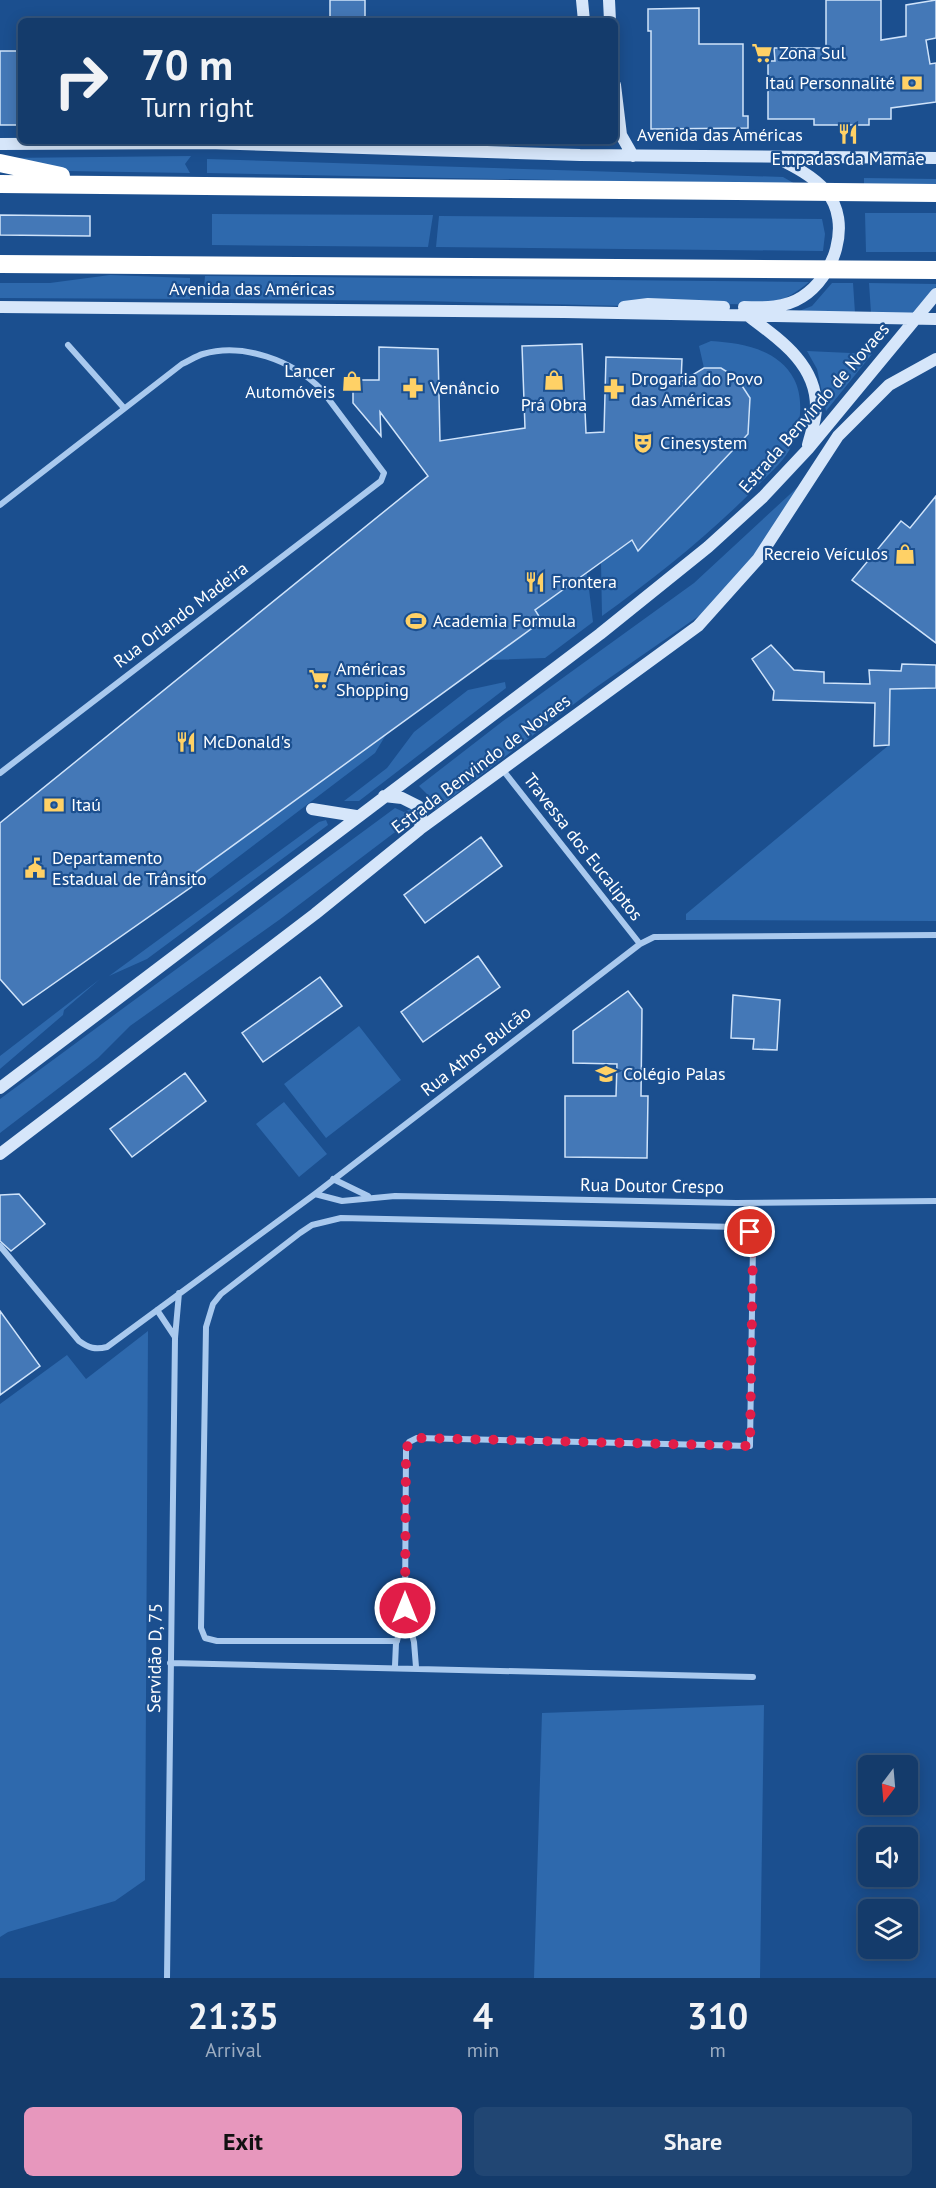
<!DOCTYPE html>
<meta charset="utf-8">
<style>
:root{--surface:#143b6b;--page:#214673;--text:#f1f3f6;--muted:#9dadc1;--line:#33557e;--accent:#e797bd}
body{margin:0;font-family:"PT Sans",sans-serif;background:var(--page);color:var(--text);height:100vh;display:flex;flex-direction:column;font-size:22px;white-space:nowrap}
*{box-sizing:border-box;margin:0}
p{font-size:20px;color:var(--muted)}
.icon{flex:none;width:33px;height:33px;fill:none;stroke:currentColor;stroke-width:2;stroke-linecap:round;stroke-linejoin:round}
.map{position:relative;height:1978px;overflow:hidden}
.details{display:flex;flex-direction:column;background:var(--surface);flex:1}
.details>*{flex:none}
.banner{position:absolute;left:18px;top:18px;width:600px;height:126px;border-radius:9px;box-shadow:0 3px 15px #0003,0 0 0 2px var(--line);background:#143b6b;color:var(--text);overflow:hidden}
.needle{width:39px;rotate:196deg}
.buttons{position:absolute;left:858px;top:1755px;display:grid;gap:12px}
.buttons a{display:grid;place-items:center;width:60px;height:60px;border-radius:9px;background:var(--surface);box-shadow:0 3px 15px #0003,0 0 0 2px var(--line);font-size:30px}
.pin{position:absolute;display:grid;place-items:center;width:51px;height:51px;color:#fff;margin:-26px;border:3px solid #fff;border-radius:50%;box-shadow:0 2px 6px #0007}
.me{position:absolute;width:66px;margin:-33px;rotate:0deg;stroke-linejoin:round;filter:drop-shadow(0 0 4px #0008)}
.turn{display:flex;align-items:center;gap:21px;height:126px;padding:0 24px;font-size:27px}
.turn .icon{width:78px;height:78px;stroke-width:2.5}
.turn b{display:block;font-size:42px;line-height:51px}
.eta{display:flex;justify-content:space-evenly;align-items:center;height:102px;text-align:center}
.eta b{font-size:36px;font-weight:700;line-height:42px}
.button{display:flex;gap:12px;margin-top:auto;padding:12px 24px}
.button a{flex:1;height:69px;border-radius:9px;background:var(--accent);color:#111;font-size:24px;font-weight:700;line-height:69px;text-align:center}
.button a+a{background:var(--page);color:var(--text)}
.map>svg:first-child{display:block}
.green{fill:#2e69ad}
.building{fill:#4478b7;stroke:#cfe3fa;stroke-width:1.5}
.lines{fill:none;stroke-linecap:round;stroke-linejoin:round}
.street{stroke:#a9c9ee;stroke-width:6}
.secondary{stroke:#d6e6fa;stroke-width:12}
.highway{stroke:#fff;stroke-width:18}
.route{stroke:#e11d48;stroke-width:10;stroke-dasharray:0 18}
.labels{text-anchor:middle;stroke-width:4.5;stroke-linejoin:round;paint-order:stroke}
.poi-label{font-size:18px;fill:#fff;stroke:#1b4f8f;text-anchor:start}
.street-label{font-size:18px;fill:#fff;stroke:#1b4f8f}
</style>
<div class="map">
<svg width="936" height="1978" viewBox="0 0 936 1978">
<rect width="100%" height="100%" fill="#1b4f8f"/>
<path class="green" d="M191,156l-6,8 5,9 -124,-2 -60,-13z
M207,159l576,18 14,8 -590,-12z
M864,178l72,1v5h-72z
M865,213h71v39h-70z
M212,214l221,1 -5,32 -216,-2z
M439,216l383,3 3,15 -2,17 -387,-4z
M110,275l80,3v21l-190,-1v-15h50z
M205,276l604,6c-12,10 -25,19 -41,21 -48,5 -93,-7 -143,3l-201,-5 -221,-2z
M832,283h21l2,30h-61l18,-7z
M869,283l67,1v3l-24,27 -41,-1z
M711,341c31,2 67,8 83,38 10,19 7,47 -2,66 -7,15 -18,24 -29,35 -49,51 -104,95 -161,136l-1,-54 31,-22 7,10 109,-117c5,-35 -2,-66 -44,-65l-5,-22z
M807,351l65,3 -46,57 -9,-42z
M801,484l-54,82 -41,45 -111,77 -160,122 -4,-12 -12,-12 84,-65 191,-138z
M587,573l6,49 -48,36 -57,2 54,-39 -7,-11z
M505,682l1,6 -147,113h-15l43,-33 27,-36 54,-42z
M936,688v233l-250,-1v-6l203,-169 1,-56z
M387,733l-12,20 -167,127 -3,-3 -8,6 -6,-7z
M395,808l9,4 8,-4 3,9 -136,103 -149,106 -32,32 -98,75v-34z
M326,820l2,5 -181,134 -38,17 210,-154z
M100,979l-36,31 -1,5 -63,54v-13z
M359,1026l42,54 -75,58 -42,-54z
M284,1102l43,52 -28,23 -43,-53z
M148,1331l-3,549 -30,21 -107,31 -8,5v-533l67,-49 19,24z
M764,1705l-4,273h-226l8,-265z"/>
<path class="building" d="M330,0h35v21h-35z
M826,0h55v40l25,-4v-31l30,-5v38l-10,2 4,24 6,-1v39l-45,6v11h-22v6h-55v-6h-46v-58h7l-1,-13h52z
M699,8v36h44v72h5v12l-97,1v-98h-3v-22z
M0,51h21v74h-21z
M0,215l90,1v20l-90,-1z
M582,344l4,89 18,-1 2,-75 76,2 -1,23 23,-14h17l16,10 13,20 -2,36 -110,117 -6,-11 -97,70 7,11 -351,255 6,7 -174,122 -23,-26v-156l428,-347 -48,-64 1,24 -28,-33v-23h26v-33l59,2 2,92 85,-13 -3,-82z
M936,496v147l-84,-63 49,-59 9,7z
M771,645l23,25 30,2v11l46,1 -1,-14 32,1 1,-7 34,1v23l-46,1 -1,56 -15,1 1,-43 -102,-3 1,-9 -22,-32z
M481,837l21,29 -77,57 -21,-28z
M478,956l22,31 -77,55 -22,-30z
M320,977l22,29 -79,56 -21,-29z
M628,991l14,18 -1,87h7l-1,62 -82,-1v-61h51l1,-32 -44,-1v-32z
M733,995l47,5 -3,50 -24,-1 1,-10 -23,-1z
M185,1073l21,28 -74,56 -22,-28z
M19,1194l26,30 -34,27 -11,-10v-46z
M0,1311l40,55 -40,29z"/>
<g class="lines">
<path class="street" d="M68,345l56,63
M0,505l182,-141c7,-3 14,-8 21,-10 40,-12 90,7 118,35l63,84 -3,8 -381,292
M502,769l138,175
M333,1179l35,17
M315,1194l27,7 53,-5 341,7 200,-2
M0,1246l79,95c10,7 16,9 28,6l208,-153 325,-250 14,-7 282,-2
M157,1310l18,27
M405,1609l9,33 2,25
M170,1663l583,14
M395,1666l1,-23 1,-2 8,-33 1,-158 3,-8 8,-4 333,8 3,-202 -3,-12 -13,-5 -396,-9 -29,7 -12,8 -79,61 -8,10 -7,23 -5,301 4,10 12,3h180
M167,1978l8,-640 4,-45"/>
<path class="secondary" d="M582,0l2,21
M609,0l1,21
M615,85l6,50 12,21
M0,144l208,-1 372,12 356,3
M0,307l564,5 372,7
M624,307l24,-3 76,3
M744,307c20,1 41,1 58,-10 32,-20 51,-74 24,-106 -13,-15 -31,-24 -49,-33
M747,315c32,24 70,49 69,93 0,12 -5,25 -8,37
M384,796l18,2 16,8 3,8 -1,15
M312,809l44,7
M0,1088l600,-454 108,-87 55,-50 45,-48 128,-155
M0,1154l315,-240 105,-85 278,-203 60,-67 80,-123 51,-51 47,-26"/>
<path class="highway" d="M0,163l61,13
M0,184l936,9
M0,264l936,6"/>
</g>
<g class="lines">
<path class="route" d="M405,1608l1,-158 3,-8 8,-4 333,8 3,-202 -3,-12"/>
</g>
<defs>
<g id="supermarket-bare" transform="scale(1.62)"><path d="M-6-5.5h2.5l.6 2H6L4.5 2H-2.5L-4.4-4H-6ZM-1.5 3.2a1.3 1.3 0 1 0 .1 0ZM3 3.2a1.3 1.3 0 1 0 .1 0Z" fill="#ffd166" stroke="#1b4f8f" stroke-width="2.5" paint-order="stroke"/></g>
<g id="bank-bare" transform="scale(1.62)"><path d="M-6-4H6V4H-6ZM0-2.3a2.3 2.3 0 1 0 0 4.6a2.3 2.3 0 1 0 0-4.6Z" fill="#ffd166" stroke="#1b4f8f" stroke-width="2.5" paint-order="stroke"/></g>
<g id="restaurant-bare" transform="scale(1.62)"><path d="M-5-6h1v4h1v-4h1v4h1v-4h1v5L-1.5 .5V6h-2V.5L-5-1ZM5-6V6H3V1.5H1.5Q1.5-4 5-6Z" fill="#ffd166" stroke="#1b4f8f" stroke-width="2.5" paint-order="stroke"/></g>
<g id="shop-bare" transform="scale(1.62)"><path d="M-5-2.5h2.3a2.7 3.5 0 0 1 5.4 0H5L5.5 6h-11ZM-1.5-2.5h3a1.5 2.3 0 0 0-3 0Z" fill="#ffd166" stroke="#1b4f8f" stroke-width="2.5" paint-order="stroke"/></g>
<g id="pharmacy-bare" transform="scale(1.62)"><path d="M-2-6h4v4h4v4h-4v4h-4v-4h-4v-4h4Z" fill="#ffd166" stroke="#1b4f8f" stroke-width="2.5" paint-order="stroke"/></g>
<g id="theatre-bare" transform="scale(1.62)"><path d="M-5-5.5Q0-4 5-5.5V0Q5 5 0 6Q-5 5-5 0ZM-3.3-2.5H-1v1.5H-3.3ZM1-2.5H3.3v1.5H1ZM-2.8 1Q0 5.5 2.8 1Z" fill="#ffd166" stroke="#1b4f8f" stroke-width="2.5" paint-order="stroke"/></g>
<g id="stadium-bare" transform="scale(1.62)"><path d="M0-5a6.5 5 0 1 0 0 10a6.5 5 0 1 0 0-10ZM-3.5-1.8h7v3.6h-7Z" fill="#ffd166" stroke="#1b4f8f" stroke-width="2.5" paint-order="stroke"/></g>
<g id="civic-bare" transform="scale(1.62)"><path d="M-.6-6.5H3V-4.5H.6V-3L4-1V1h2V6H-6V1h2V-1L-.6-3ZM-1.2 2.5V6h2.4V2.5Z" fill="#ffd166" stroke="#1b4f8f" stroke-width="2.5" paint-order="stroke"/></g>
<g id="school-bare" transform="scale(1.62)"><path d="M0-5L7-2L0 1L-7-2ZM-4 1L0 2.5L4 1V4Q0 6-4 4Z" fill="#ffd166" stroke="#1b4f8f" stroke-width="2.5" paint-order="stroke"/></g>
</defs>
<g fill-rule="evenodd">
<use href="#supermarket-bare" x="762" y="53"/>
<use href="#bank-bare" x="912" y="83"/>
<use href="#restaurant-bare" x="848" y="134"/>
<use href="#shop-bare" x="554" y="380"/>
<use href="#shop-bare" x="352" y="381"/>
<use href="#pharmacy-bare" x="413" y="388"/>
<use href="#pharmacy-bare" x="614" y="389"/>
<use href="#theatre-bare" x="643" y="443"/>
<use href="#shop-bare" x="905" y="554"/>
<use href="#restaurant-bare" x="535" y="582"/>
<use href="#stadium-bare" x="416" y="621"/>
<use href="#supermarket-bare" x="319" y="679"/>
<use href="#restaurant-bare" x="186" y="742"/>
<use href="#bank-bare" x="54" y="805"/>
<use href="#civic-bare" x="35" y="868"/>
<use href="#school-bare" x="606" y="1074"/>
</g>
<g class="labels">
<g class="poi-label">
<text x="779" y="59">Zona Sul</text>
<text x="895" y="89" text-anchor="end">Itaú Personnalité</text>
<text x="848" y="165" text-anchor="middle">Empadas da Mamãe</text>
<text x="335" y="377" text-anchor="end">Lancer<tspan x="335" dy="21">Automóveis</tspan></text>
<text x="631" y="385">Drogaria do Povo<tspan x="631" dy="21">das Américas</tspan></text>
<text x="430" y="394">Venâncio</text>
<text x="554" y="411" text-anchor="middle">Prá Obra</text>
<text x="660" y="449">Cinesystem</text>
<text x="888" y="560" text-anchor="end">Recreio Veículos</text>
<text x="552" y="588">Frontera</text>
<text x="433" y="627">Academia Formula</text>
<text x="336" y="675">Américas<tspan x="336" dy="21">Shopping</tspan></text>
<text x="203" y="748">McDonald's</text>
<text x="71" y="811">Itaú</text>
<text x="52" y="864">Departamento<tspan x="52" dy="21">Estadual de Trânsito</tspan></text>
<text x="623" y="1080">Colégio Palas</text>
</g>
<g class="street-label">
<text x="720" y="141">Avenida das Américas</text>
<text x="252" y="295">Avenida das Américas</text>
<text transform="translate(814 408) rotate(-49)" y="6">Estrada Benvindo de Novaes</text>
<text transform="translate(181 615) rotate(-37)" y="6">Rua Orlando Madeira</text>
<text transform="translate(481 764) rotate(-37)" y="6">Estrada Benvindo de Novaes</text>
<text transform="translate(583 847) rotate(52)" y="6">Travessa dos Eucaliptos</text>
<text transform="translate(476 1051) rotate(-38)" y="6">Rua Athos Bulcão</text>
<text transform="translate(652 1186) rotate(1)" y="6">Rua Doutor Crespo</text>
<text transform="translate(155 1658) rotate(-89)" y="6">Servidão D, 75</text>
</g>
</g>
</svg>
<div class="buttons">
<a><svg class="needle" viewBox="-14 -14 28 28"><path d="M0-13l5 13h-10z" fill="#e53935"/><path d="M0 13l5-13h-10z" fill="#9dadc1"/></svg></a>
<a><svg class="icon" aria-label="sound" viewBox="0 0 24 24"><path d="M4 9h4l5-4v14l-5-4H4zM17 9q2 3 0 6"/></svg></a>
<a><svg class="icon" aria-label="layers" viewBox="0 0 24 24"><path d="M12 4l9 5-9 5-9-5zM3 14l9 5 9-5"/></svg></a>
</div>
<div class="pin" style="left:750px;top:1232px;background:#d93025"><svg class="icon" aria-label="arrive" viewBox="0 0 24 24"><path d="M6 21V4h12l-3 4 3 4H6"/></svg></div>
<svg class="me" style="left:405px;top:1608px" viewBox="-20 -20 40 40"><circle r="17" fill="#e11d48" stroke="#fff" stroke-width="3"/><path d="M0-11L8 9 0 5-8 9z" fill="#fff"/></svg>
<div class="banner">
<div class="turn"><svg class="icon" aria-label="right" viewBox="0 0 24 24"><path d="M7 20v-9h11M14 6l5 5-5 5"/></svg><div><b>70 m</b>Turn right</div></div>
</div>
</div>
<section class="details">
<div class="eta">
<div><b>21:35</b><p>Arrival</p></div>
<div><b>4</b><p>min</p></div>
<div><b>310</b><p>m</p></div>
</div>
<div class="button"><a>Exit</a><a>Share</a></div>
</section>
